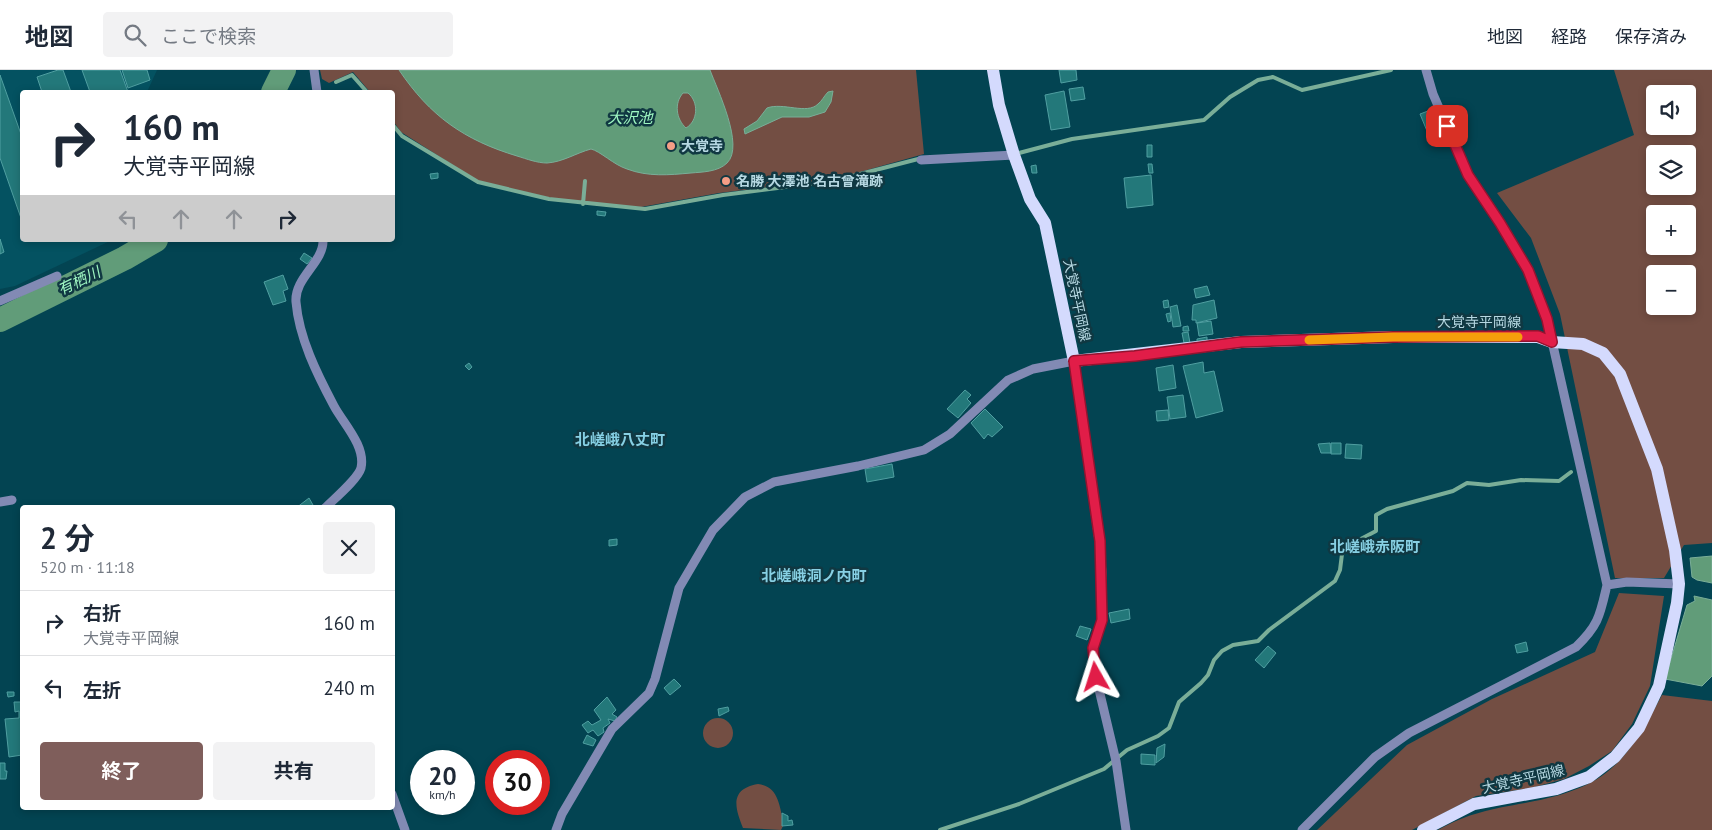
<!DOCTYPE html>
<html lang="ja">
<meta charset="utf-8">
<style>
:root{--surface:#fff;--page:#f2f2f3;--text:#1f2937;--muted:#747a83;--line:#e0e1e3;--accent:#7f5e5b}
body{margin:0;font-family:"PT Sans","Noto Sans JP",sans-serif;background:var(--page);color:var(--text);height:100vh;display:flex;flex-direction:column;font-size:19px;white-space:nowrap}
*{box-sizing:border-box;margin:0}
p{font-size:16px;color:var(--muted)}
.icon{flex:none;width:28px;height:28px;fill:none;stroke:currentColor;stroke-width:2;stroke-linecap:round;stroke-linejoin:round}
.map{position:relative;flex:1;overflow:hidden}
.side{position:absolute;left:20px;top:435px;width:375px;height:305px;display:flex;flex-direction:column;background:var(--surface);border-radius:5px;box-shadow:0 2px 8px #0003}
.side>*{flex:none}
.hud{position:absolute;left:20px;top:20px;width:375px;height:152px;border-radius:5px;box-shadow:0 2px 8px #0003;background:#fff;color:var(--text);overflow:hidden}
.fabs{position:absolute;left:1646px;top:15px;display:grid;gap:10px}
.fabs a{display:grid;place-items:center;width:50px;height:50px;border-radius:5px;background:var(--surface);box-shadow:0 2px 8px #0003;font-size:25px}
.speed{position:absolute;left:410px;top:680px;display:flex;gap:10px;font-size:25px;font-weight:700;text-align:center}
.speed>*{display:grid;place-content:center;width:65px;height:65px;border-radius:50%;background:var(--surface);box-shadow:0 2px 8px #0003;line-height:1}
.speed small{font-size:12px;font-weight:400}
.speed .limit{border:8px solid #d22;background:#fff;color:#111}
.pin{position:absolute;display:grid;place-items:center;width:42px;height:42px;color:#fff;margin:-21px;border-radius:10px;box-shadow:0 2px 8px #0006}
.me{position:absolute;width:55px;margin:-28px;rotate:354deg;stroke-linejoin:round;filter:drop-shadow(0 0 4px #0008)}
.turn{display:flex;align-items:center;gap:18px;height:105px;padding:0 20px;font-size:22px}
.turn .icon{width:65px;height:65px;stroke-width:2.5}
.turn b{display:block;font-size:35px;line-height:42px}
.lanes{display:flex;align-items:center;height:48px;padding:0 20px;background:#0003;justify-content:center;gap:25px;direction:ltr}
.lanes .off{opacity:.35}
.round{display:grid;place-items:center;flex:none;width:52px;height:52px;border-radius:5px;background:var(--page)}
.head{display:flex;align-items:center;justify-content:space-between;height:85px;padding:0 20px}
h1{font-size:30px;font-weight:700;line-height:38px}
.button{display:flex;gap:10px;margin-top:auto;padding:10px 20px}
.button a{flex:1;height:58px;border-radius:5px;background:var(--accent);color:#fff;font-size:20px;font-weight:700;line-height:58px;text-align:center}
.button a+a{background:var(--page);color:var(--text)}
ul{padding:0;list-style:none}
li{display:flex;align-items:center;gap:15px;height:65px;padding:0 20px;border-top:1px solid var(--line)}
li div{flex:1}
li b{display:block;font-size:19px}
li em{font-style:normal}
header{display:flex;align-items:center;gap:30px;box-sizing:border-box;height:70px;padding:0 25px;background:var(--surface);border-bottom:1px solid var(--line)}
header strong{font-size:24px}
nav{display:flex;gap:28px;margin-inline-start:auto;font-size:18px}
.search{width:350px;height:45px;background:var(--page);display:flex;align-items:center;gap:12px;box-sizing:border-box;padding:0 18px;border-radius:5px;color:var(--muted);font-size:19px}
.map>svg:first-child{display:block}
.built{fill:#045261}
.green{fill:#734e43;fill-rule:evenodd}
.water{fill:#619c79;stroke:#7aae98;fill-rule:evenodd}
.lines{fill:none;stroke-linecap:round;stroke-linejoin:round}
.stream{stroke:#7aae98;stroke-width:4}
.river{stroke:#619c79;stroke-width:24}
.building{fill:#23787a;stroke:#509fa1}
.minor{stroke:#828ab4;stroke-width:9}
.major{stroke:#d4dafd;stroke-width:12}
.route-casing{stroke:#92132f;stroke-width:12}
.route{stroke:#e11d48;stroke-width:9}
.slow{stroke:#f59e0b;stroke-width:9}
.poi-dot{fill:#f49e86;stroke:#103842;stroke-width:2}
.labels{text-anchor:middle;stroke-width:5;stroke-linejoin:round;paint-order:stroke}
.poi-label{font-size:14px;font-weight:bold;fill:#b6d8e2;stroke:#103842;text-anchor:start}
.street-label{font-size:14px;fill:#b6d8e2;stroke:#103842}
.water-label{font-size:15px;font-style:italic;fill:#9ff7c2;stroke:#103842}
.neighbourhood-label{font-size:15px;font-weight:bold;fill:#87d0e4;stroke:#103842}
</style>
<header>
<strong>地図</strong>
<div class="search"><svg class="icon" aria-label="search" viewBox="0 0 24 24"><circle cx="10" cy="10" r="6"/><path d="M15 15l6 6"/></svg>ここで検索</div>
<nav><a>地図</a><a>経路</a><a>保存済み</a></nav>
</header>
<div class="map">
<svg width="1712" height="760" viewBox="0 0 1712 760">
<rect width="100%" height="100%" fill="#034452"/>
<path class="built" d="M0,0h157l-10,22h-125v148h90l-97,46 -15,3z"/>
<path class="green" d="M320,0h596l8,84 -89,25 -116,14 -78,14 -81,-7 -82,-19 -77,-49 -8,-11 -1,-29h-22l-17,-20 -24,11 -7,-4z
M1614,0h98v473l-28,2 -20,33h-49l-55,-264 -29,-76 -34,-45 137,-58zM1655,24h33v32h-33zM1655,84h33v32h-33zM1655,144h33v32h-33zM1655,204h33v32h-33z
M1619,523l45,3 -14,90 -18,38 -20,27 -23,15 -25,13 -33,9 -55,8 -64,34h-95l90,-85 85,-46 103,-47z
M1662,625l50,6v129h-274c30,-17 54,-21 87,-27 81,-15 100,-38 137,-108z
M703 663a15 15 0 1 1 30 0a15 15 0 1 1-30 0Z
M758,714c21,3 21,21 26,40l-3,6 -38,-2c-8,-20 -14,-39 15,-44z"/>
<path class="water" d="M399,0h311c7,19 35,76 17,93 -9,9 -25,9 -36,10 -22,2 -43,4 -64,-4 -13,-4 -27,-18 -36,-20 -15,4 -28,13 -44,14 -10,0 -20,-4 -30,-7 -53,-16 -87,-40 -118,-86zM683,23h5c11,9 10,28 -2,35 -10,-9 -12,-25 -3,-35z
M833,21l-2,11 -6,10 -16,5h-27l-37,17 -1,-5 13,-8 10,-13c16,-6 40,7 51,-4 4,-3 6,-8 10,-12z
M1712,486v27l-15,-3 -5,-3 -2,-19z
M1694,526l18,4v76l-10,10 -37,-7 22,-74 8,-4z"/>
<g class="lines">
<path class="stream" d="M336,12l16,-7 15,17
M392,54l10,12 76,46 71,17 96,10 78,-14 110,-14 89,-23
M1019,83l53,-14 132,-19 26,-23 28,-17 15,-3 29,13 89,-20
M583,134l2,-23
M940,760l79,-26 85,-35 23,-19 31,-14 11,-8 10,-26 22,-19 7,-8 6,-15 8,-9 11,-6 25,-4 11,-11 66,-49 5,-11 2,-16 15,-13 19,-10v-16l11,-6 66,-18 14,-8 22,2 32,-5 38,1 12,-9"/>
<path class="river" d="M273,22l11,-22
M0,250l125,-62 31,-18"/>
</g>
<path class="building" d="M58,0h5l8,22h-29l-5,-15z
M82,0h38l8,22h-38z
M122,0h25l3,10 -22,8z
M1059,0h17l1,10 -16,3z
M0,5l22,62v84l-22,-63z
M1083,17l2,12 -14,2 -2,-12z
M1064,21l6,36 -19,3 -6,-35z
M1428,41l7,17 -8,3 -7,-17z
M1147,75h5v12h-5z
M1148,94h4l1,9h-4z
M1036,95l1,8h-5l-1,-7z
M438,103v5l-7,1 -1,-5z
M1151,105l2,30 -26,3 -3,-30z
M597,141l9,1 -1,4 -8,-1z
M0,169l4,13 -4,2z
M304,183l8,5 -5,6 -7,-5z
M283,205l5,14 -5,2 3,10 -13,4 -9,-23z
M1207,216l3,9 -14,3 -2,-9z
M1168,230l1,7 -5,1 -1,-7z
M1214,230l3,18 -21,5v-3h-4l1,-15z
M1177,235l4,21 -8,1 -3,-20z
M1170,243l1,8 -3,1 -2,-8z
M1211,251l2,13 -14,2 -2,-13z
M1188,256l1,5h-6v-4z
M1188,262l2,11h-6l-2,-10z
M1207,267v5l-10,2v-5z
M1203,292l1,11 10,-2 9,40 -27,7 -13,-52z
M469,293l3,4 -3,3 -4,-4z
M1173,295l3,23 -17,3 -3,-23z
M965,320l6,5 -4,4 4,4 -13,15 -11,-9z
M1183,325l3,22 -16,2 -3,-22z
M985,339l18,18 -11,10 -4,-3 -4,5 -13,-16z
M1168,340l1,10 -12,1 -1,-10z
M1330,373l1,10h-10l-3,-9z
M1331,373h10v11h-10z
M1346,374l16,1 -1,14 -16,-1z
M892,394l2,13 -27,5 -2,-13z
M309,428l4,7 -5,3h-12z
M617,469v6l-8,1v-6z
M1129,539l1,10 -19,4 -2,-10z
M1080,556l11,3 -4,11 -11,-4z
M1526,572l2,9 -11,2 -2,-8z
M1268,576l8,7 -12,15 -9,-8z
M674,609l7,7 -11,9 -6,-7z
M7,622h7v4l-6,1z
M607,627l9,13 -4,4 5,3 -2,4 -7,-2 2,4 -7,5 1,4 -6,4 -5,-6 -5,3 -6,-8 6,-4 4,4 9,-5 -7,-10z
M14,632h8v53l-13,2 -4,-38 14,-1v-7l-4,1z
M728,637l1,4 -10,5 -1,-7z
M587,665l9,5 -3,6 -10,-3z
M1165,674l-1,13 -8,6 1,-15z
M1141,684l14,1v10l-14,-1z
M0,693h5v8h2l-1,8h-6z
M782,743l6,3v5l4,-1 1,5 -11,1z"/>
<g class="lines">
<path class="minor" d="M314,0l3,22
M921,90l93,-5
M323,170c1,22 -29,38 -27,62 3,36 21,72 38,104 9,17 32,40 27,62 -3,11 -27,31 -36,40
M0,231l57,-25
M0,432l12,-2
M1607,515l20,-3 52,2
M392,724l13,36
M556,760l6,-16 50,-85 37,-36 6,-14 24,-91 34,-58 32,-33 29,-15 84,-16 66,-16 26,-16 58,-54 25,-11 41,-8 25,180 3,31v47l-9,29 3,29 20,84 10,69
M1302,760l73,-73 34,-24 167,-86c23,-22 24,-32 31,-62l-60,-266 -19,-49 -28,-47 -32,-48 -35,-81 -7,-24"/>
<path class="major" d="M993,0l6,35 15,50 16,44 15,24 29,138 167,-19 152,-5h145l14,5 31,2 20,9 17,21 37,95 18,81 4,34 -2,19 -18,83 -20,42 -24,29 -26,20 -33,12 -82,15 -51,26"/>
</g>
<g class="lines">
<g class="route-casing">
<path id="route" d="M1096,607l-3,-29 9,-28 -2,-79 -26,-180 61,-5 106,-14 152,-5 145,-1 14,6 -5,-23 -19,-49 -28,-47 -32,-48 -21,-49"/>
</g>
<use href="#route" class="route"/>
<path class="slow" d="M1309,270l84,-3h125"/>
</g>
<g class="poi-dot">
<circle cx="671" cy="76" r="5"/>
<circle cx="726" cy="111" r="5"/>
</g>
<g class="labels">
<g class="poi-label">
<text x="681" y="81">大覚寺</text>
<text x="736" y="116">名勝 大澤池 名古曾滝跡</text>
</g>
<g class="street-label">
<text transform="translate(1077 230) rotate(78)" y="5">大覚寺平岡線</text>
<text x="1479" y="257">大覚寺平岡線</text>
<text transform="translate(1523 709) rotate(-13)" y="5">大覚寺平岡線</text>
</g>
<g class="water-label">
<text x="630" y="53">大沢池</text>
<text transform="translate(79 211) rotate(-26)" y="5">有栖川</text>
</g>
<g class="neighbourhood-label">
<text x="620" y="375">北嵯峨八丈町</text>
<text x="1375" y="482">北嵯峨赤阪町</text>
<text x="814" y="511">北嵯峨洞ノ内町</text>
</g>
</g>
</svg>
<div class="fabs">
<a><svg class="icon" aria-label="sound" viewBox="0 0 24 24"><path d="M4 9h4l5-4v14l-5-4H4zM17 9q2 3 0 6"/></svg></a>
<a><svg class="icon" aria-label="layers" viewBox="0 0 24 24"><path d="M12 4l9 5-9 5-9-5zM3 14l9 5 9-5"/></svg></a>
<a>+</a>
<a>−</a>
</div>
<div class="speed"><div>20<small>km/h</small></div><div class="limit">30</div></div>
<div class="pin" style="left:1447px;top:56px;background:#d93025"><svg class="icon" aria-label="arrive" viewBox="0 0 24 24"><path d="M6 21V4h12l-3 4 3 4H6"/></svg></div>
<svg class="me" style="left:1096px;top:607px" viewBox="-20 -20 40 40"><path d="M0-17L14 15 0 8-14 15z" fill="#e11d48" stroke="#fff" stroke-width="4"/></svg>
<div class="hud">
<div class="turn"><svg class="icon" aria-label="right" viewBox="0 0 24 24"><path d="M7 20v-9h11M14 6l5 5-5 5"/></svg><div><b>160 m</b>大覚寺平岡線</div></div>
<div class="lanes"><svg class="icon off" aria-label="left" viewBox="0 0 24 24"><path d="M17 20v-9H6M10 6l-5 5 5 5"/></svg><svg class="icon off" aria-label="ahead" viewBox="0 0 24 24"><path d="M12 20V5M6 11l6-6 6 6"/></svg><svg class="icon off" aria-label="ahead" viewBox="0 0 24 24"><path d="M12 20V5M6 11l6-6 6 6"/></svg><svg class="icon" aria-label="right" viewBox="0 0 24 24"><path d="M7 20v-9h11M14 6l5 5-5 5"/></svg></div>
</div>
<section class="side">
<div class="head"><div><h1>2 分</h1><p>520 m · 11:18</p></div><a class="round"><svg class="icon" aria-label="close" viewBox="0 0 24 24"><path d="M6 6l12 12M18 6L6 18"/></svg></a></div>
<ul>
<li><svg class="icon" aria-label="right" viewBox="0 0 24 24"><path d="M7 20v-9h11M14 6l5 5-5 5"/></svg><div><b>右折</b><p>大覚寺平岡線</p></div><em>160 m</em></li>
<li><svg class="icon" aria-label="left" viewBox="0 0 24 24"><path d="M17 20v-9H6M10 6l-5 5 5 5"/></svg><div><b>左折</b></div><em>240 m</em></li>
</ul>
<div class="button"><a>終了</a><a>共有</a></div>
</section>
</div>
